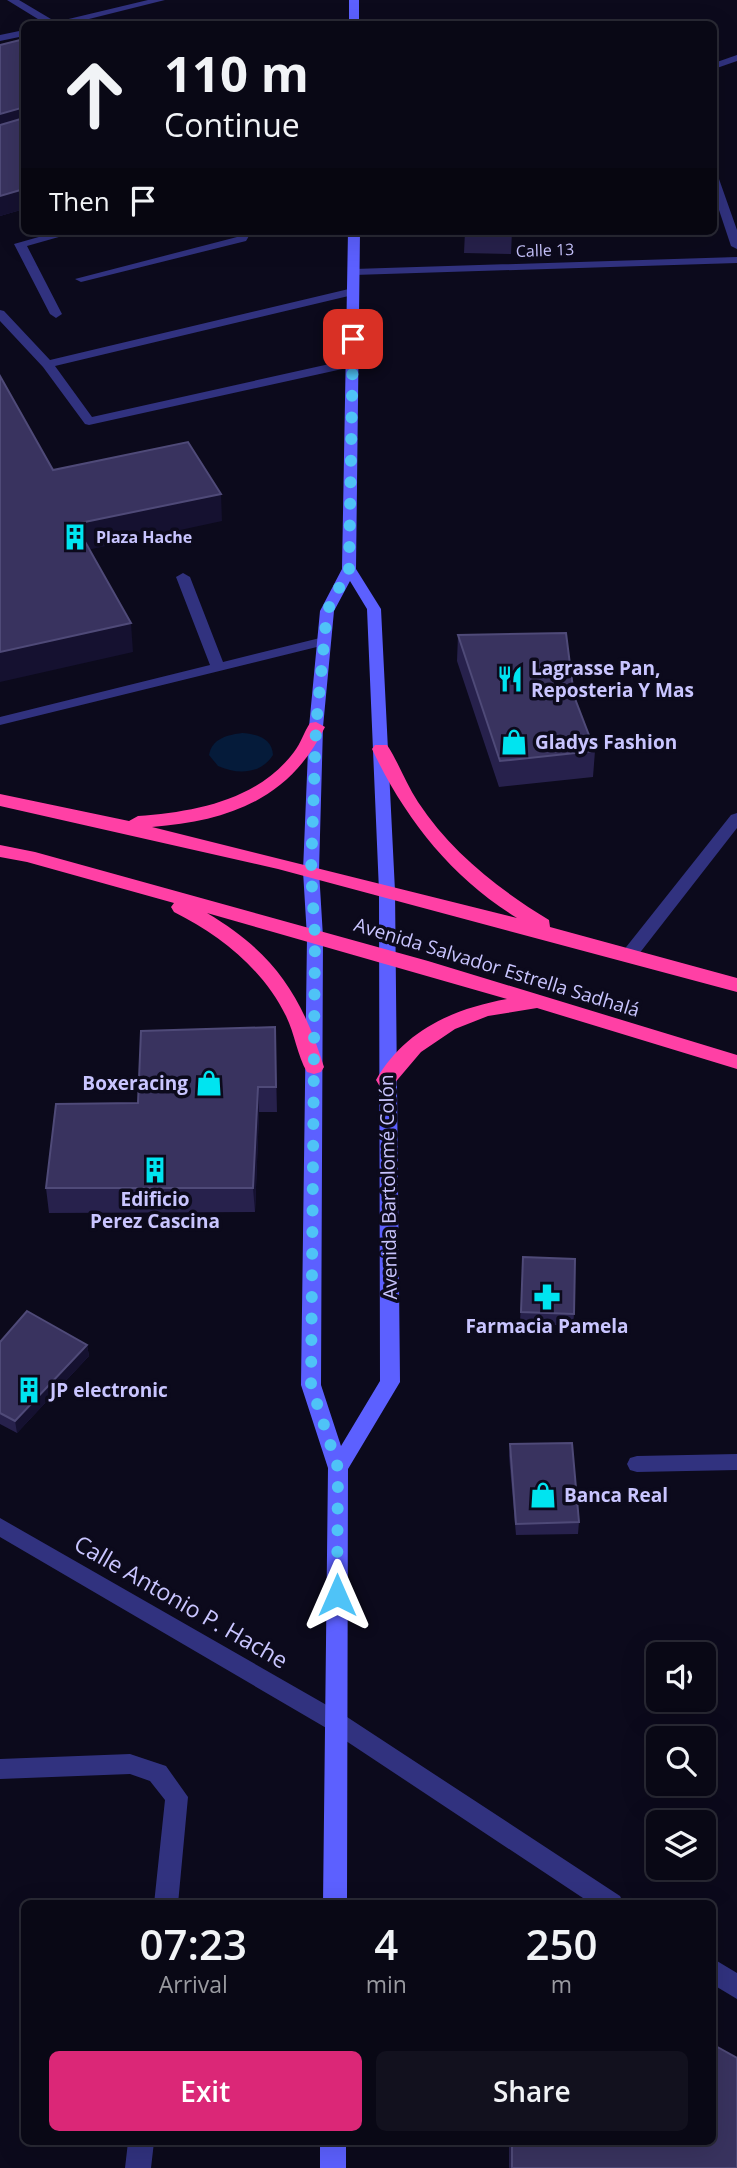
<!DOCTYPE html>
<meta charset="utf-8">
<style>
:root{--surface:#090815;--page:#12111e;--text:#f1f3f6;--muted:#999aa0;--line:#292934;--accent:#db2777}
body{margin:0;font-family:"Open Sans",sans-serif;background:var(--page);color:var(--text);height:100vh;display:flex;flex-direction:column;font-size:26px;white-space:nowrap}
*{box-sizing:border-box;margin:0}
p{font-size:23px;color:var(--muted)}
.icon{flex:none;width:38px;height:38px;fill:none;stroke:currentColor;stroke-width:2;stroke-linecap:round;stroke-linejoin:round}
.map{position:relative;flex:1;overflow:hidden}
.panel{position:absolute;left:21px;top:1900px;width:695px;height:245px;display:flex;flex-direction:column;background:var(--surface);border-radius:10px;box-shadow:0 7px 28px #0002,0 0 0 2px var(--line)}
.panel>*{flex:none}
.top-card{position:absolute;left:21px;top:21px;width:696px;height:214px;border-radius:10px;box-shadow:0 7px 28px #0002,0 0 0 2px var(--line);background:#090815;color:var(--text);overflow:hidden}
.controls{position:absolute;left:646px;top:1642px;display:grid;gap:14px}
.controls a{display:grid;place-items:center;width:70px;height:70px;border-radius:10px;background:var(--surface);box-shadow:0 7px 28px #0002,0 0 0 2px var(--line);font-size:35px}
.pin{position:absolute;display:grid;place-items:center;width:60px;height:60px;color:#fff;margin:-30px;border-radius:14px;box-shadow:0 4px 10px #0006}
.me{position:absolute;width:77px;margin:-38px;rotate:0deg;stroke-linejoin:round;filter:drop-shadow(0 0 5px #0008)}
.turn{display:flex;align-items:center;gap:24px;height:147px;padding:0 28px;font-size:32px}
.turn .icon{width:91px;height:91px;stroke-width:2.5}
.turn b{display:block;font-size:49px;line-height:60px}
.then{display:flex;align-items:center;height:66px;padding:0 28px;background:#0003;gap:14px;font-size:26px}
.eta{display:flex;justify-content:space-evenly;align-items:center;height:119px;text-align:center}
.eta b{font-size:42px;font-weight:600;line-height:49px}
.primary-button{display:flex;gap:14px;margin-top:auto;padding:14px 28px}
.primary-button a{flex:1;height:80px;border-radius:10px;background:var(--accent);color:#fff;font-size:28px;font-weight:600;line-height:80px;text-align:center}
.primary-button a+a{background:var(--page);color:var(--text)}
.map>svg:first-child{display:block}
.water{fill:#051b3a}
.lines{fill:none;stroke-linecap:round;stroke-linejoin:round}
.lane{fill:#31327f;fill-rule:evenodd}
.street{fill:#31327f;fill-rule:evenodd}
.secondary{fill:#5c60ff;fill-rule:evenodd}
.highway{fill:#ff40a5;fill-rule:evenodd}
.wall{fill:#27214c}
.shaded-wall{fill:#151130}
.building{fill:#39335f;stroke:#4f4a78;stroke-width:2}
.route{stroke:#4fc3f7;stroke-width:12;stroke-dasharray:0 21.6}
.labels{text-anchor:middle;stroke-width:7;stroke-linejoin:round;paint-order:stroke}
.far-street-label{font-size:16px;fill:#c9c5ff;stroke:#0c0a1c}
.far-poi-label{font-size:16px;font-weight:bold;fill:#c9c5ff;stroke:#0c0a1c;text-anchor:start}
.poi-label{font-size:19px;font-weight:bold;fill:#c9c5ff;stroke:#0c0a1c;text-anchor:start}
.street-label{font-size:19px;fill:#c9c5ff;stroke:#0c0a1c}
.near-street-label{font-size:23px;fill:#c9c5ff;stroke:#0c0a1c}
</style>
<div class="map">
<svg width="737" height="2168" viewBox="0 0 737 2168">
<rect width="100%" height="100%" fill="#0c0a1c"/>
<path class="water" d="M242,733c15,1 30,5 31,22 -12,19 -35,20 -55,11l-9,-11c3,-17 19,-20 33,-22z"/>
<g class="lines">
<path class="lane" d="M60,231h20l-53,15 35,68 -6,4 -6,-4 -36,-70z
M240,231h12l-6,10 -165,41 -6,-3 162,-42z
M353,288l6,4 -2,2 -302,72 37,51 260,-58 6,4 -2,3 -267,59 -4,-1 -42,-57 -43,-46v-11l4,1 46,49z
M183,573l7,4 33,85 101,-25 7,4 -2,3 -329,81v-8l210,-52 -34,-88z
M737,813v15l-102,131h-12l-2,-4 2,-4 108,-136z
M737,1454v16l-100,2 -7,-2 -3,-6 3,-6 7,-2z
M130,1754l36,12 22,31 -10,107h-24l11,-104 -15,-19 -20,-7 -130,5v-20z
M128,2142h26l-3,26h-26z"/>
<path class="street" d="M7,0h12l37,22 92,-22h17l-96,24h-23z
M24,30v6l-24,5v-6z
M737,55v6l-23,8v-6z
M714,176l5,3 18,51v19l-6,-3 -17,-51z
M737,257v6l-383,12 -6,-3 6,-3z
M0,1518l344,197 276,181 4,8h-32l-264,-175 -328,-192z
M712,1958l25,15v26l-25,-15z"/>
<path class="secondary" d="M349,0h10v24h-10z
M348,231h12l-4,338 25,40 14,282 5,491 -52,87 -1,435h-24l5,-436 -27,-83 6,-448 -4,-66 6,-144 11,-116 22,-42zM350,581l17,28 12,282 1,490 -39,65 -20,-61 2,-448 -4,-66 4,-144 11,-116z
M320,2142h26v26h-26z"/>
<path class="highway" d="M316,722l9,5c-35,72 -96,94 -173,100l365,91c-66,-41 -112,-99 -145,-169l3,-4h12c12,18 19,39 31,57 33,50 80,87 131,118l1,7 187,51v14l-459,-123 -278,-63v-12l129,27 9,-5c57,-4 120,-16 156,-64 7,-9 10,-20 16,-29z
M0,845l35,7 393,109 309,94v14l-200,-61 -49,8 -33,13 -34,23 -28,33 -7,2 -7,-2 -3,-5c28,-49 76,-71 131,-81l-300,-86c67,40 94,81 117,154l-3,5 -7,2 -7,-2c-10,-17 -12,-38 -21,-56 -23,-47 -66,-81 -112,-104l-3,-5 3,-4 -147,-41 -27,-5z"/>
</g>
<path class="wall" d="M24,39v170l-24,7v-171z
M465,231h47l-1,23 -47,-1z
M458,635l116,61 21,55 -2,26 -94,10 -42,-126z
M275,1027l2,85h-18l-4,100 -206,1 -3,-25 92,-85z
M523,1257l51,57 -1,12 -53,-3z
M0,1342l87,3 2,11 -72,77 -17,-9z
M510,1444l69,78 -1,12 -62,1 -7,-79z
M509,2142h203l25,26h-228z"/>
<path class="shaded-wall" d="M21,108l2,18 -23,7v-19z
M24,189v20l-24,7v-20z
M221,494l1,27 -144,31 -3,-28z
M131,623l2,29 -133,30v-30z
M258,1087l1,25 -4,100 -2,-24z
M87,1345l2,11 -72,77 -2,-12z"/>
<path class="building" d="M24,39v71l-3,-2 -21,6v-69z
M24,113v76l-24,7v-71l24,-7z
M465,231h47v4l-47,-1z
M0,376l53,94 135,-28 33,52 -146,30 56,99 -131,29z
M566,633l8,63 21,55 -95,10 -42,-126z
M275,1027l1,60h-18l-5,101h-207l10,-84 82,-1 3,-72z
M523,1257l52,2 -1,55 -53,-2z
M27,1311l60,34 -72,76 -15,-8v-71z
M572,1443l7,79 -63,2 -6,-80z
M712,2044l25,14v110h-225v-26h200z"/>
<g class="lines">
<path class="route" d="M337,1595l1,-127 -27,-83 4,-448 -4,-66 5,-144 11,-116 22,-42 4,-230"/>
</g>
<defs>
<g id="building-bare" transform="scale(2.1)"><path d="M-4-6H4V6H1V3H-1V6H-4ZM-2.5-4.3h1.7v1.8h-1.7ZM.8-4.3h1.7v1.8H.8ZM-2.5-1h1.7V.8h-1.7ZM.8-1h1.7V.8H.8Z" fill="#00e4f0" stroke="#0c0a1c" stroke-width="2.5" paint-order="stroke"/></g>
<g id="restaurant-bare" transform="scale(2.1)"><path d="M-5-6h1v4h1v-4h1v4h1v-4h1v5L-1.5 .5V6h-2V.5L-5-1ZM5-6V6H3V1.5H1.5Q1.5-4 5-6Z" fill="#00e4f0" stroke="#0c0a1c" stroke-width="2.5" paint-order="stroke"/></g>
<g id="shop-bare" transform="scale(2.1)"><path d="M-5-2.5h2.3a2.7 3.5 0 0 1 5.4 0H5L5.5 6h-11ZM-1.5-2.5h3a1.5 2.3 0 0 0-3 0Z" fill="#00e4f0" stroke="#0c0a1c" stroke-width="2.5" paint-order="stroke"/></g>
<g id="pharmacy-bare" transform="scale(2.1)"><path d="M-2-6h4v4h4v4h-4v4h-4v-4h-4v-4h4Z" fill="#00e4f0" stroke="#0c0a1c" stroke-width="2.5" paint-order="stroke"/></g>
</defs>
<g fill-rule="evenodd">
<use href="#building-bare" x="75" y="537"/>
<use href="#restaurant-bare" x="510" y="679"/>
<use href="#shop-bare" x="514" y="742"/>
<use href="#shop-bare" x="209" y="1083"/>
<use href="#building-bare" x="155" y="1170"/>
<use href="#pharmacy-bare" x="547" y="1297"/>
<use href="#building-bare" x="29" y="1390"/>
<use href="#shop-bare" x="543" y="1495"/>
</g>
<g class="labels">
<g class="far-street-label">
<text transform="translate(545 250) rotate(-2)" y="6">Calle 13</text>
</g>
<g class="far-poi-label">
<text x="96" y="543">Plaza Hache</text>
</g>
<g class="poi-label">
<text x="531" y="675">Lagrasse Pan,<tspan x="531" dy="22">Reposteria Y Mas</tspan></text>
<text x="535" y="749">Gladys Fashion</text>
<text x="188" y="1090" text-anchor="end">Boxeracing</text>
<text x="155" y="1206" text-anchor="middle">Edificio<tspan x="155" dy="22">Perez Cascina</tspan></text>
<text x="547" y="1333" text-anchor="middle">Farmacia Pamela</text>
<text x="50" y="1397">JP electronic</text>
<text x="564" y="1502">Banca Real</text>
</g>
<g class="street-label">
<text transform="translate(497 967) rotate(17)" y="7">Avenida Salvador Estrella Sadhalá</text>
<text transform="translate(388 1187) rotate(-91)" y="7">Avenida Bartolomé Colón</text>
</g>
<g class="near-street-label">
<text transform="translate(181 1602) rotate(30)" y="8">Calle Antonio P. Hache</text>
</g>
</g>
</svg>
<div class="controls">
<a><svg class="icon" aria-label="sound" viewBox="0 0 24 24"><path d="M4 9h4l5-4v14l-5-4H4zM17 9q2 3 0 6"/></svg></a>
<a><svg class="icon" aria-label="search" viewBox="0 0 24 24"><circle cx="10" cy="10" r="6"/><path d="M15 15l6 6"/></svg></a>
<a><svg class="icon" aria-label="layers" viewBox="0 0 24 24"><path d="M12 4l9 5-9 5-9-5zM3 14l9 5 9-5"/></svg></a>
</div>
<div class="pin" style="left:353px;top:339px;background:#d93025"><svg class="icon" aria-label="arrive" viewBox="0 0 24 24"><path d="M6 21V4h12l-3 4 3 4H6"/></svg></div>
<svg class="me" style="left:337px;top:1595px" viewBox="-20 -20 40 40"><path d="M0-17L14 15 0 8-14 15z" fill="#4fc3f7" stroke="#fff" stroke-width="4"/></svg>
<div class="top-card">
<div class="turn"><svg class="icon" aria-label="ahead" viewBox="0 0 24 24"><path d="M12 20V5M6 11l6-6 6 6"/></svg><div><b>110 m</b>Continue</div></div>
<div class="then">Then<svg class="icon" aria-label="arrive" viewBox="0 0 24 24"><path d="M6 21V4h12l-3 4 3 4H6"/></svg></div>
</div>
<section class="panel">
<div class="eta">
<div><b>07:23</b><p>Arrival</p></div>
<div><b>4</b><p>min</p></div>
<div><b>250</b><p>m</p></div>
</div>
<div class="primary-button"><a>Exit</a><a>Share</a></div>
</section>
</div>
